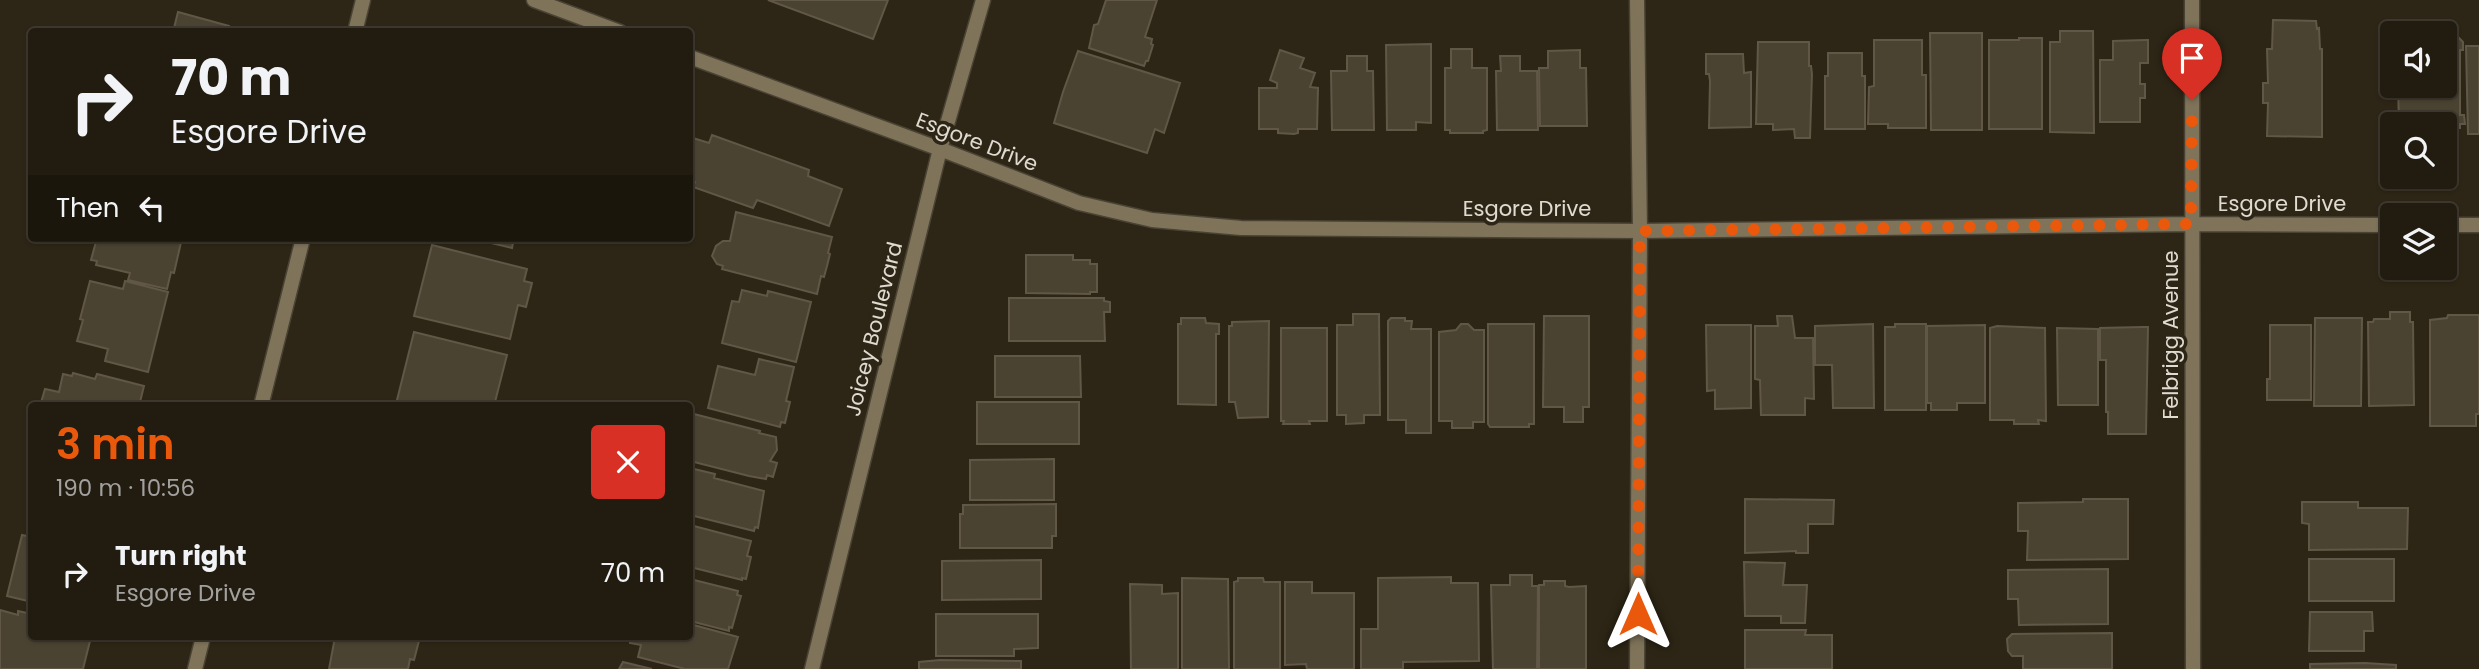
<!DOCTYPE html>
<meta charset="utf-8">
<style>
:root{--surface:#221c10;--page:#2e291e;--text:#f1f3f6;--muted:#a2a19f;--line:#3f3a30;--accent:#ea580c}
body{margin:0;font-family:Poppins,sans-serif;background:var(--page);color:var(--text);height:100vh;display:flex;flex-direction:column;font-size:26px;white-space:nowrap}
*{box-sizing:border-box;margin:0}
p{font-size:23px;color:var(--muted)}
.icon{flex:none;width:38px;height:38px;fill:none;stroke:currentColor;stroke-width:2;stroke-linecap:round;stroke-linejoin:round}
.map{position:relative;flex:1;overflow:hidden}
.panel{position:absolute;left:28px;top:402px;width:665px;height:238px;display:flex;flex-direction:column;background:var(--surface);border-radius:7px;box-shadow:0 2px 5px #0004,0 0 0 2px var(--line)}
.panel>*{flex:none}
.hud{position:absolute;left:28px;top:28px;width:665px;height:214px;border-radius:7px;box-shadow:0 2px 5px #0004,0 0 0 2px var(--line);background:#221c10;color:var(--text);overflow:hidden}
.fabs{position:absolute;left:2380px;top:21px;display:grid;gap:14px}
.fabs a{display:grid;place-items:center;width:77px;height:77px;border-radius:7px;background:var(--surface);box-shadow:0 2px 5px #0004,0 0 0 2px var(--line);font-size:35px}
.pin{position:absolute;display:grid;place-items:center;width:60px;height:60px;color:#fff;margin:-72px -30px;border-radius:50% 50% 50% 0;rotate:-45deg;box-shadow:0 0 7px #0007}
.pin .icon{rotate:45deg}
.me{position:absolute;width:77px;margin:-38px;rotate:0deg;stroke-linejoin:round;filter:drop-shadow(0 0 5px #0008)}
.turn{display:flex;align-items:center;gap:24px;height:147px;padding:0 28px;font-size:32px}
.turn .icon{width:91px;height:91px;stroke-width:2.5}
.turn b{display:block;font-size:49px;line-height:60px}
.then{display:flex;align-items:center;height:66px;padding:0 28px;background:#0003;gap:14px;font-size:26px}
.round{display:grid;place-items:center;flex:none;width:74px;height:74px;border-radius:7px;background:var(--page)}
.summary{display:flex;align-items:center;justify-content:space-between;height:119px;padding:0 28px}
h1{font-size:42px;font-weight:600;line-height:52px;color:var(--accent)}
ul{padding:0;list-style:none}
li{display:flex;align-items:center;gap:21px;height:105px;padding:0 28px}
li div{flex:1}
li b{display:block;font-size:26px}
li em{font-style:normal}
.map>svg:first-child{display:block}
.building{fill:#4b4332;stroke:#605746;stroke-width:2}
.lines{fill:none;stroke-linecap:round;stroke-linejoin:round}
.street-casing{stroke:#4a4334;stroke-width:17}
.street{stroke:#7f735a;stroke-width:14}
.route{stroke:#ea580c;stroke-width:12;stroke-dasharray:0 21.6}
.labels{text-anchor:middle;stroke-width:7;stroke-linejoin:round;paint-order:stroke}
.street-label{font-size:21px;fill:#e0dbd1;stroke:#2d2616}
</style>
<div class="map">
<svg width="2479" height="669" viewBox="0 0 2479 669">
<rect width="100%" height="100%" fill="#2d2616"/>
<path class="building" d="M768,0h120l-15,39z
M1106,0h51l-12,37 7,2 -1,5 2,1 -5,16h-2l-2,5 -55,-18 5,-23 4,-1z
M178,12l51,14 -2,6h-54z
M2273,20l43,1 1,8 2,-1 1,21h2v88l-55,-1 1,-33h-5v-20h5l-1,-34h5z
M2437,30l15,1 11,11v8h-3v65h4l1,9h-5v4h-15v-4h-46l-1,-38h47v-53h-10z
M2060,31h33l1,102 -44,-1v-90h10z
M1930,33h52v97h-51z
M2019,38h23v91h-53v-89h30z
M1874,40h48v35h4v53h-38v-4h-20l1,-37 5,-1z
M2145,40h3v23h-8v21h5v14h-5v24h-40v-62h13v-19z
M1758,42h51v24h2l1,8 -2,64h-15l-1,-9 -21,1v-6h-17z
M1431,44v79l-15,-1v8h-29l-1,-85z
M2466,46h13v88h-11z
M1451,49h21v19h15v62l-4,1v2h-33v-3h-5v-62h6z
M1280,50l24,8 -4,10 15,5 -5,14 8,1 -1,41h-19v4l-4,1 -16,-1v-4h-19v-41h18v-5l-7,-3z
M1580,50v18h6l1,58h-47l-1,-58h9v-17z
M1078,51l102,32 -16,50 -9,-4 -8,24 -93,-30 9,-31z
M1828,53h34v23h3v53h-40v-53h3z
M1706,54h37l1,19 7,-1v55l-42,1 1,-47 -1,-7h-3z
M1347,56h20v15h6l1,59h-42l-1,-59h16z
M1500,56h20v15h17l1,59h-41l-1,-59h5z
M712,135l97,35 -1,6 34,13 -13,37 -72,-26 -4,8 -60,-21 2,-5 -5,-2v-32l3,-10 16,5z
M736,212l96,25 -4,16 2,1 -3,12 -3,11 -3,-1 -4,18 -95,-25 1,-3 -6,-2 -5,-8 4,-10 7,-5h7z
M97,238h85l-8,35 -3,-1 -4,17 -39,-9 2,-7 -34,-8 1,-4 -6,-1z
M470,238h44l-2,10z
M432,245l95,24 -3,12 8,2 -6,24 -8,-2 -8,34 -96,-23z
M1026,255h47v5h17v4h7v28h-7v2l-64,-1z
M90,281l33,8 2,-8 43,11 -20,80 -43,-11 3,-12 -31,-8 6,-21 -3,-1z
M742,290l25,6 1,-5 43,11 -15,60 -74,-19 10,-42 7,1z
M1009,298h95v3l6,1v10h-6l1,29h-96z
M2390,312h20v10h3l1,83 -45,1 -1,-84h5l1,-3h16z
M1353,314h26l1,101h-16v8l-18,1v-9h-9v-90h16z
M2448,315h31v99h-3v12h-46v-106l17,-2z
M1544,316h45v91h-6v15h-19v-15h-21z
M1777,316h15l3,22h18l1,61 -9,-1v17h-44l-1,-35 -5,-1v-53h23z
M1181,318h24l1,5 13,1v10h-3v71l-38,-1v-80h3z
M1391,318h14v3h7l-1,8h20v104h-25v-13h-18v-99z
M2315,318h47l-1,88h-47z
M1269,321l-1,96 -30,1 -3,-16h-6v-76h3v-4z
M1461,324h7l6,6h10v92h-11v6h-21v-7h-13v-89l17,-2z
M1488,324h46v100h-5v3h-39l-2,-3z
M1873,324l1,84h-41l-1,-43h-17v-39z
M1895,324h31v86h-41v-83h10z
M1706,325h45v83l-36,1v-19l-8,1z
M1985,325v78h-28v7h-26v-7h-4v-77z
M2270,325h41v75h-44v-21h3z
M1997,326l48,2 1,93 -8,-1 1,4h-25v-4h-24v-92z
M2143,327h5l-2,107h-38v-22h-2v-52h-6v-32z
M1281,328h46v93h-18l1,3h-27l1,-3h-3z
M2057,328l41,1v76h-40z
M414,332l93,23 -13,51h-88l-10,-2z
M995,356h85l1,41h-86z
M759,359l35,8 -8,34 4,1 -5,21 -4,-1 -1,5 -72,-19 10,-42 37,9z
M73,373l22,6 2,-5 47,12 -5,20h-99l5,-17 14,3 4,-18 9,2z
M977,402h102v42h-102z
M690,413l70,18 -1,2 17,4 1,13 -7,11 7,2 -4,14 -6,-2 -1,4 -17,-3 -59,-15z
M1054,459v41h-84v-40z
M690,468l25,6 -1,4 50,13 -6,37 -3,-1 -1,4 -64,-16z
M1745,499l89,1 -1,24h-25v29h-12v-2l-51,2z
M2083,499h45v60l-101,1 1,-29h-10v-28l65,-1z
M2302,502h56v6h50l-1,41 -98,1v-26l-7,-1z
M1056,504v32h-4v12h-92v-34h3v-9z
M690,525l61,16 -4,15 4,1 -5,22 -4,-1v2l-52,-13z
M22,535l10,2v65l-25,-6z
M2309,559h85v42h-85z
M1041,560v39l-99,1v-39z
M1744,562l41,1 -2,22h24l-2,38h-24v-7h-36z
M2108,569v55l-89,1 -1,-26h-10v-29z
M1510,575h22v11h6l-1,83h-44l-2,-84h19z
M1451,577v6h27l1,78 -76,1v7h-42v-40h17v-51z
M1182,578l46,1 1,90h-47z
M1238,578h25l1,4h16v87h-46v-87l4,-1z
M690,579l48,12 -1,4 4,1 -9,32 -3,-1v4l-39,-10z
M1544,581h21v5l4,1 17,-1v83h-47v-84h5z
M1285,582h27v11h42v76h-47l-1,-5 -21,1z
M1130,584l32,1v9l16,-1v76h-47z
M0,610l18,5v-4l14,3v23h59l-8,32h-83z
M2310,612h62l1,19h-9v20h-55z
M936,614h102v34l-24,1v7h-78z
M690,624l48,13 -10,32h-43l-47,-12 3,-12 -11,-2 1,-6h59z
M1745,630h61l-1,5h27v34h-87z
M2112,633v36h-89v-13h-11l-4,-5 -1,-12 5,-5z
M335,637h85l-6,23 -4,-1 -2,10h-79z
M940,660l81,1v8h-102v-7z
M623,662l29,7h-33z
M2365,663l31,2v4h-86v-5z"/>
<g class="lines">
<g class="street-casing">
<path id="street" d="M534,0l86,32
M1637,0l3,231 -3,438
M2192,0l1,669
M355,32l8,-32
M690,57l250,92 139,54 73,17 89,8 399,3 551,-7 201,1
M2445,225h34
M261,406l42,-168
M195,669l8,-32
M812,669l128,-520 43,-149"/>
</g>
<use href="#street" class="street"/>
</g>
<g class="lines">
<path class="route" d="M1638,614l2,-383 551,-7 1,-124"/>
</g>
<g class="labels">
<g class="street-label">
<text transform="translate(977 142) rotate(21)" y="7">Esgore Drive</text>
<text x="2282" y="211">Esgore Drive</text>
<text x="1527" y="216">Esgore Drive</text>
<text transform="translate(874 329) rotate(-76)" y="7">Joicey Boulevard</text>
<text transform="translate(2171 335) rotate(-90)" y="7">Felbrigg Avenue</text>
</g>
</g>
</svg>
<div class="fabs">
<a><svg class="icon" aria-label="sound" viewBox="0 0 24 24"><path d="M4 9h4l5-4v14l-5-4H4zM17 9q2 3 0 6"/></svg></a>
<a><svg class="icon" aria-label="search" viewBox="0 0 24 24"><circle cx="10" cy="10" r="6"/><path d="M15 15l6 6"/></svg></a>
<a><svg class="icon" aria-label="layers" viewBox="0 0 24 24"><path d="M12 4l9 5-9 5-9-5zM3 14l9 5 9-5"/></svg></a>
</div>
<div class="pin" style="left:2192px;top:100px;background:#d93025"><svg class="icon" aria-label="arrive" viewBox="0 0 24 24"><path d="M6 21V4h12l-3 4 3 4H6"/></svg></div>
<svg class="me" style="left:1638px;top:614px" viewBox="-20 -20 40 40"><path d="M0-17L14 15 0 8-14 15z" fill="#ea580c" stroke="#fff" stroke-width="4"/></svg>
<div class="hud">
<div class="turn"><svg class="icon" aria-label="right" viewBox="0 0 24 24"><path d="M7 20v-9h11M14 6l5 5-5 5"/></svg><div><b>70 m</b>Esgore Drive</div></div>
<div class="then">Then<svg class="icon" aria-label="left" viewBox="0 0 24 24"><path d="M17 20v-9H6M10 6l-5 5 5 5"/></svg></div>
</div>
<section class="panel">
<div class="summary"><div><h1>3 min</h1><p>190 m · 10:56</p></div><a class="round" style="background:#d93025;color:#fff"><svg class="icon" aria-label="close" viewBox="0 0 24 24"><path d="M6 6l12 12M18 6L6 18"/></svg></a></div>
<ul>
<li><svg class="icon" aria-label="right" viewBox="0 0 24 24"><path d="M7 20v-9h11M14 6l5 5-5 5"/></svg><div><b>Turn right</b><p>Esgore Drive</p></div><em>70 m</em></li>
</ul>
</section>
</div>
